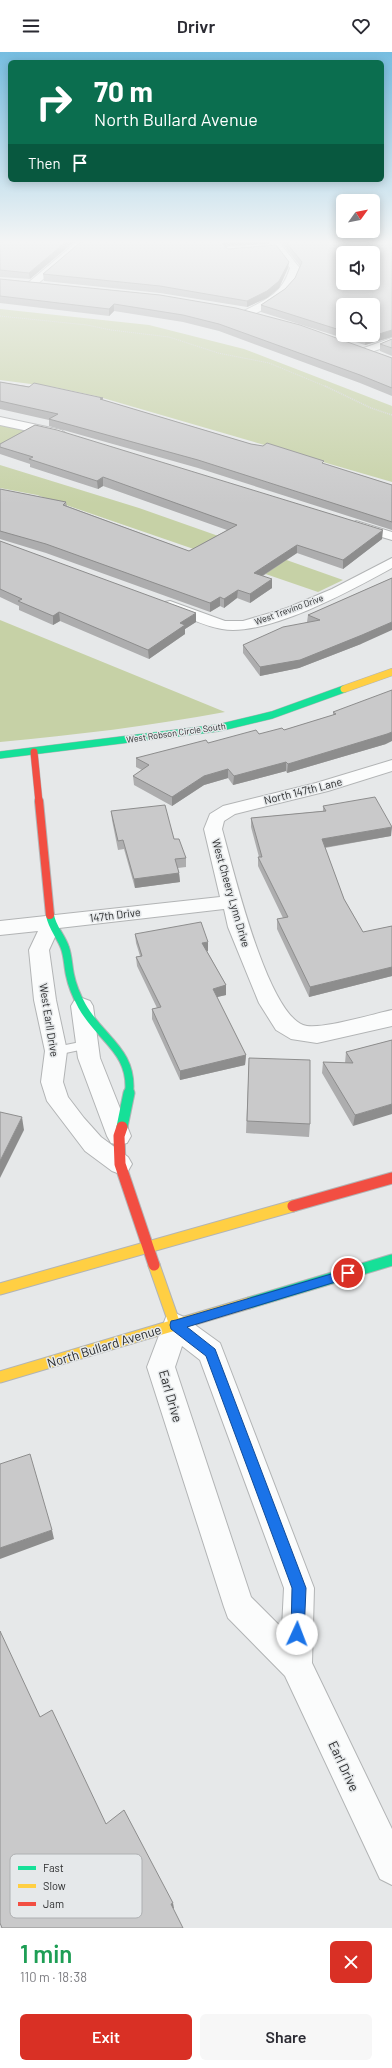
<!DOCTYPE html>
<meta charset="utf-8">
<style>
:root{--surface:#fff;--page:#f7f7f7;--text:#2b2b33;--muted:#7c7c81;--accent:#d93025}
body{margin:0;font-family:Barlow,sans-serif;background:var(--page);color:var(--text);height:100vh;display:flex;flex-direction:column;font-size:15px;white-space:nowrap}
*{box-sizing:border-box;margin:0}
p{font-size:13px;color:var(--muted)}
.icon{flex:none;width:22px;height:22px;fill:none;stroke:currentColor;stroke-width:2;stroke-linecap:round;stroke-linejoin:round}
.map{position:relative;height:1876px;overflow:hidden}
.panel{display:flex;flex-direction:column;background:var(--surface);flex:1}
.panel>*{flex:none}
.hud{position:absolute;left:8px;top:8px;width:376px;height:122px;border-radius:6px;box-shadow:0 2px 10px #0003;background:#0b6e4f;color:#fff;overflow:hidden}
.needle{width:26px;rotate:57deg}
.tools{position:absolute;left:336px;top:142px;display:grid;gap:8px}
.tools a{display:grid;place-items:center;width:44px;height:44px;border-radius:6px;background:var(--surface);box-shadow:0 2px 10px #0003;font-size:20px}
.pin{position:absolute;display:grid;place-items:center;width:34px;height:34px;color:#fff;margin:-17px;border:2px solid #fff;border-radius:50%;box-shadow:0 1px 4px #0007}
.me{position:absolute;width:44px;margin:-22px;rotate:2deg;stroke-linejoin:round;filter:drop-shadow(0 0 3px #0008)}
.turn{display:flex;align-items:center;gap:14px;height:84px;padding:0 20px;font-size:18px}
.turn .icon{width:52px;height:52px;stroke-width:2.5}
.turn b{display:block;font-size:28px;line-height:34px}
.then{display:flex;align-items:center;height:38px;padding:0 20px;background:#0003;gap:8px;font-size:15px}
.round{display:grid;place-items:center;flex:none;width:42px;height:42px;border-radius:6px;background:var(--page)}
.summary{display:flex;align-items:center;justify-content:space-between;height:68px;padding:0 20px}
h1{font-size:24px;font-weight:600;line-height:30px;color:#1e9e55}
.action{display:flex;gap:8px;margin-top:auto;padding:8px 20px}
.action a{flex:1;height:46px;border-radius:6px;background:var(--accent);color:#fff;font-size:16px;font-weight:600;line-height:46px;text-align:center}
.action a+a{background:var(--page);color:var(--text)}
header{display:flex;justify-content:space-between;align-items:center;height:52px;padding:0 20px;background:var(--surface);font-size:18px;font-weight:600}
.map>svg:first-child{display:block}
.green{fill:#c6d1a6}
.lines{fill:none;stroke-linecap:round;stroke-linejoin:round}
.lane-casing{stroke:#b2b4b5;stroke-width:2}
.street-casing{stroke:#b2b4b5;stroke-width:2}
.fast-far2-casing{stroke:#b2b4b5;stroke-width:8}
.fast-far1-casing{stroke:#b2b4b5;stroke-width:10}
.fast-casing{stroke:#b2b4b5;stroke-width:13}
.slow-far1-casing{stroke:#b2b4b5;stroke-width:8}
.slow-casing{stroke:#b2b4b5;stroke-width:13}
.jam-far2-casing{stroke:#b2b4b5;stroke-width:8}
.jam-far1-casing{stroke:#b2b4b5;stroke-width:10}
.jam-casing{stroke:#b2b4b5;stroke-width:13}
.path-far1{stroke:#d3d4d4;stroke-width:1;stroke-dasharray:1 1;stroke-linecap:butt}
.path{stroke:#d3d4d4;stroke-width:1.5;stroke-dasharray:1 1;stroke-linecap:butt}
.lane{fill:#fbfcfc;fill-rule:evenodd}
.street{fill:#fbfcfc;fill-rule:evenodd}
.fast-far2{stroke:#16e098;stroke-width:7}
.fast-far1{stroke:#16e098;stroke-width:8}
.fast{stroke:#16e098;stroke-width:11}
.slow-far1{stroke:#ffcf43;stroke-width:7}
.slow{stroke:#ffcf43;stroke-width:11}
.jam-far2{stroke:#f24e42;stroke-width:7}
.jam-far1{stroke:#f24e42;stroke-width:8}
.jam{stroke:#f24e42;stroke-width:11}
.wall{fill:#adadae;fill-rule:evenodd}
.shaded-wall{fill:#8d8d8d}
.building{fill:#c9c9ca;stroke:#8d8d8d;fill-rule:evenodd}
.route{fill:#1a73e8;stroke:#114b97}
.labels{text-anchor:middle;stroke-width:3;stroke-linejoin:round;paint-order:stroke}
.far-street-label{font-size:9px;fill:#2c2d2e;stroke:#e5e8ea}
.street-label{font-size:11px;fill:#2c2d2e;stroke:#e5e8ea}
.near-street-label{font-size:13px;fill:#2c2d2e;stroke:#e5e8ea}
.key{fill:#e5e8ea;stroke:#aeb0b2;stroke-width:1}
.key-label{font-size:11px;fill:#2c2d2e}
</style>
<header><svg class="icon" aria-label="menu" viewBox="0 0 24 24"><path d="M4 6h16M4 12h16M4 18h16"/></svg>Drivr<svg class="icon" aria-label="heart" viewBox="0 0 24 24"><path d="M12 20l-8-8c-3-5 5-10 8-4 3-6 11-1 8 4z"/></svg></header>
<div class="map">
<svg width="392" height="1876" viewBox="0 0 392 1876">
<rect width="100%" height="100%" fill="#e6e8e9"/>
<path class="green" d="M0,257l149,16 95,24 148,57v76l-296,-86 -42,-9 -54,-7z
M0,372l25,6 -25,20z
M0,413l139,43 204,72 -25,12 -281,-97 -37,-7z
M0,568l225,92c-75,14 -149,23 -225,30z"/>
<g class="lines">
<g class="lane-casing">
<path id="lane" d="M90,988l4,1 2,3 -2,3 -38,8 -4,-1 -2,-3 2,-3 4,-1z"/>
</g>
<g class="street-casing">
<path id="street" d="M78,189h10l-53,45h-6v-4z
M269,189h9l20,25 2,2c-7,21 -18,32 -38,42 -6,3 -11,7 -18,5l-1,-2 1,-2c23,-12 38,-17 46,-43z
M392,286v7l-27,9 -5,-3 1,-2z
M0,365l61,13 6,4 -6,4 -61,-13z
M356,469l36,11v8l-41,-12 -2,-3z
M392,506v10c-40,22 -125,69 -170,61 -19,-3 -39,-14 -57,-21l-2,-3 2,-3 5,-1 55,20h18l44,-13 45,-19z
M392,708v11l-64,20 -93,23 -11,7 -2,8c11,39 44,181 81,196 15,6 70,-11 89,-15v16l-75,17 -26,-4 -15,-9 -17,-27 -31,-76 -4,-18 -165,19 -10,22 7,50 11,51 -4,31 5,15 16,21 17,19 27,20 4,7 -4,7 -8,3 -8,-3 -27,-20 -38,-50 -6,-19 4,-31 -11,-51 -5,-50 9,-19 -38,4v-14l220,-24 -16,-68 6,-15 13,-8 93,-23z
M82,946l8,3 3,5 7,52 31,78 -4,7 -8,2 -8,-2 -4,-7 -29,-78 -7,-52 3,-5z
M175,1261l9,4 36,26 94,245 -2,75 80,166v56l-12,-6 -95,-203 -57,-58 -4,-11 -77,-240 19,-50zM182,1294l18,14 84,228 -2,40 -31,-31 -76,-230z"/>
</g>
<g class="fast-far2-casing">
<path id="fast-far2" d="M0,703l218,-27 54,-13 72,-26"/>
</g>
<g class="fast-far1-casing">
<path id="fast-far1" d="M50,863c2,13 11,21 15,33 3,8 3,18 5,27 2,10 7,22 12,31 18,33 52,45 47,88"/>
</g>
<g class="fast-casing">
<path id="fast" d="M122,1075l7,-34
M249,1251l143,-43"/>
</g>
<g class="slow-far1-casing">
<path id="slow-far1" d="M344,637l48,-17"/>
</g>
<g class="slow-casing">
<path id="slow" d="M154,1213l21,60
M0,1237l293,-83
M0,1325l249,-74"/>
</g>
<g class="jam-far2-casing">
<path id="jam-far2" d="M34,700l5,50"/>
</g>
<g class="jam-far1-casing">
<path id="jam-far1" d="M39,749l11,114"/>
</g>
<g class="jam-casing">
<path id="jam" d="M122,1075l-3,9 1,28 34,101
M293,1154l99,-28"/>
</g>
<path class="path-far1" d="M0,264l87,9 24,5 58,7 49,16 51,10 58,24"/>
<path class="path" d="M325,334l46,22 21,7"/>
<use href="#lane" class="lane"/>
<use href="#street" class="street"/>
<use href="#fast-far2" class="fast-far2"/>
<use href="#fast-far1" class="fast-far1"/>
<use href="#fast" class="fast"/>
<use href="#slow-far1" class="slow-far1"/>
<use href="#slow" class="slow"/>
<use href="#jam-far2" class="jam-far2"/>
<use href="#jam-far1" class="jam-far1"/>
<use href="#jam" class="jam"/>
</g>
<path class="wall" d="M0,189h75l-45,38 -30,-2z
M82,189l187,3 -41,2 -2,2 2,1 60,19 -9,20 -12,10 -20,9 -87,-14 -116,-12 -1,-7z
M280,189h112v96l-27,8 -104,-33v-7l24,-16 10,-11 5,-12zM343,201h30v30h-30zM343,253h30v30h-30z
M0,227l160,16 232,63v38l-32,-13 -141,-52 -36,-9 -69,-11 -5,5 -109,-13z
M392,287v17l-12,-5v-7z
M0,330l103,16v2l148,44 73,20 68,21v45l-194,-62 -149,-42v-6l-49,-11z
M0,392l382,95 -39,30 -46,-16 -34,23 9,12 -22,15 -13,-5 -13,10 -4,-2 -10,6 -164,-59 -46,-14v-50l66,13 1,4 122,45 38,-21 -124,-44 -5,3 -68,-22v-3l-30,-10z
M0,489l196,81 -11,7v5l-36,25 -89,-38 -7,4 -34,-15v-4l-19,-9z
M392,526l-31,66 -62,24 -39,8 -17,-23v-8l64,-23 1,-7z
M333,660l53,32 -99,29 -1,-2 -53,14 -5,-7 -24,7 -32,21 -38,-21 -1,-9 9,-6 -6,-3v-9l72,-15 76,-13 49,-15z
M323,754l68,30 -66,12 19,51 19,33 29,-6v50l-83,21 -32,-68v-10l6,-1 -25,-52v-9h1l-8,-30v-9l72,-7z
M111,759l63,28 12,19v9l-8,1 1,5 1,9 -45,6 -11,-39 -6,1 -6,-30z
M135,882l73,17h-1l19,34v10l-9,2 29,58 -1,10 -65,15 -28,-61v-10l5,-1 -20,-42 -1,-9 4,-1 -4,-13z
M392,988l-39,86 -31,-53 1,-11 22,1 1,-11z
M249,1006l61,66 -1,13 -63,-4z"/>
<path class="shaded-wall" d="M67,189h8l-45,38 -1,-6z
M226,189h43v3l-41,2 -6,4v-6z
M289,210l-1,6 -9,20 -12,10 -20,9v-6z
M114,252v7l-5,5v-7z
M392,278v7l-27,8 1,-7z
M103,425v9l-5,3 -1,-8z
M383,478l-1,9 -39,30v-9z
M297,493v8l-43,28v-8z
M272,527v9l-22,15v-9z
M238,538l-1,8 -13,10v-9z
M220,545v9l-10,6v-9z
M59,560l1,9 -7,4v-9z
M196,561v9l-11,7v5l-36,25 -1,-9 32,-27z
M392,570v8l-31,14 -62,24 -39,8v-9z
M392,680v9l-6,3 -99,29 1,-9z
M286,710v9l-53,14 1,-9z
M228,717v9l-24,7 -32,21v-9l32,-21z
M392,775l-1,9 -70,12 1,-9z
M179,821l1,9 -45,6 -1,-9z
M208,890v9l-6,1v-9z
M392,915v9l-83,21 1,-10z
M226,933v10l-13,3v-9z
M246,1003l-1,10 -65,15v-9z
M392,1052v10l-39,12 2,-11z
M22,1065l2,13 -24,48v-17z
M52,1478l2,9 -54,20v-11z
M173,1851l1,5 -2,2 -1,-6z"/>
<path class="building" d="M0,189h67l-38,32 -29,-3z
M82,189h144l-4,3 6,5 48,-4 13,17 -10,19 -12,10 -20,10 -87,-15 -117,-12z
M285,189h107v89l-26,8 -11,-3h18v-30h-30v26l-82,-26 24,-16 10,-11 7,-16zM343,201h30v30h-30z
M0,227l160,16 76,13 64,17 92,33v30l-32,-13 -141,-51 -36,-9 -69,-11 -5,5 -109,-13z
M392,287v9l-12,-4z
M0,330l29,5 5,-4 69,15 -3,1 151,45 12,2 4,-3 57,18 -2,2 70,22v37l-194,-62 -149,-41 9,-5 -58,-13z
M35,373l22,5 326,100 -40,30 -46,-15 -43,28 18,6 -22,15 -12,-4 -14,9 -4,-2 -10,6 -164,-59 -46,-13v-42l66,13 -3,3 126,46 48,-26 -134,-48 -6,4 -68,-22 4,-2 -33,-10v-3z
M0,489l196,72 -16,10 5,2 -37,25 -89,-38 -6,4 -35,-15 4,-2 -22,-10z
M392,526v44l-30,13 -62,25 -40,7 -17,-22 40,-18 37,-7 -12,-5z
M392,638v42l-5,2 -99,30 -2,-2 -52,14 -6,-7 -24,7 -32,21 -39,-21 16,-11 -13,-7 70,-18 2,3 48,-13 3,4 23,-6 2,2 52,-16 -3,-2z
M375,745l17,30 -70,12 22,60 19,33 29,-6v41l-82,20 -33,-68 11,-2 -30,-60h4l-11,-39 75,-7 -3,-5z
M165,753l9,34h5l7,19 -11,1 4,14 -45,6 -11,-39 -5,1 -7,-30z
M201,870l7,20 -6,1 24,42 -13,4 33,66 -66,16 -28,-62 9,-2 -25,-50 6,-1 -7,-22z
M392,988v64l-37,11 -32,-53 30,1 -7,-11z
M249,1006l61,2v64l-63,-3z
M0,1060l22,5 -22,44z
M30,1402l22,76 -52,18v-84z
M0,1579l40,86 12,-7 54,114 18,-14 49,93 -2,1 12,24h-181l-2,-5z"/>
<linearGradient id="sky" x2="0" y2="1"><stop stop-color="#76bde0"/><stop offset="0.42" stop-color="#f4f5f5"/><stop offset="1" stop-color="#f4f5f5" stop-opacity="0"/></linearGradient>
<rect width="392" height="452" fill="url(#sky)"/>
<path class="route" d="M348,1217l4,1 1,3 -1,4 -165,50 28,22 91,239 -2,46 -2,5 -5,2 -4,-2 -2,-5 1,-46 -86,-232 -35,-27 -1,-4 1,-4 5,-1z"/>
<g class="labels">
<g class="far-street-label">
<text transform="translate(289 558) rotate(-20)" y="3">West Trevino Drive</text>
<text transform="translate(176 681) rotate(-8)" y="3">West Robson Circle South</text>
</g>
<g class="street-label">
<text transform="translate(303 739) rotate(-14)" y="4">North 147th Lane</text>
<text transform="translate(231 841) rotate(74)" y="4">West Cheery Lynn Drive</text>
<text transform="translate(115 863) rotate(-7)" y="4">147th Drive</text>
<text transform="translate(49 968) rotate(81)" y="4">West Earll Drive</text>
</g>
<g class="near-street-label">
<text transform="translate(104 1294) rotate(-17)" y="5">North Bullard Avenue</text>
<text transform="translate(171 1344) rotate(74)" y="5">Earl Drive</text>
<text transform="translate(344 1714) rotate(65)" y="5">Earl Drive</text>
</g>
</g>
<rect x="10" y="1802" width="132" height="64" rx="6" class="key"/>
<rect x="18" y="1814" width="18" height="4" fill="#16e098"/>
<rect x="18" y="1832" width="18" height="4" fill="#ffcf43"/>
<rect x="18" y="1850" width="18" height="4" fill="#f24e42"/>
<g class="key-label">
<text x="43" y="1820">Fast</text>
<text x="43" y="1838">Slow</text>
<text x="43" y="1856">Jam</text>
</g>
</svg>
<div class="tools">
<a><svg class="needle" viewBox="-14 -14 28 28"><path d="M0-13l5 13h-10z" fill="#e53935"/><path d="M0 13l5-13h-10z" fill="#7c7c81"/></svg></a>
<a><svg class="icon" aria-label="sound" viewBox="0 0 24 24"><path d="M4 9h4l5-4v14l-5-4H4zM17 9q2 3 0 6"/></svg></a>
<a><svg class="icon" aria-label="search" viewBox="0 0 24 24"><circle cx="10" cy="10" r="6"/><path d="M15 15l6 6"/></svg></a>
</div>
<div class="pin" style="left:348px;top:1221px;background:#d93025"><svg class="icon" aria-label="arrive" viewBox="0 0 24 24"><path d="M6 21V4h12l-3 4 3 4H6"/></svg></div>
<svg class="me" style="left:297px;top:1582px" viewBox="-20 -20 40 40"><circle r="19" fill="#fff"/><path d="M0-13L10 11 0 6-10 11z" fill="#1a73e8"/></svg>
<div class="hud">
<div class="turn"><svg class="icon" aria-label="right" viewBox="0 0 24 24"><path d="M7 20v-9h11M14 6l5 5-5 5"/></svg><div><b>70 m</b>North Bullard Avenue</div></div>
<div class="then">Then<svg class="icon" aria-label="arrive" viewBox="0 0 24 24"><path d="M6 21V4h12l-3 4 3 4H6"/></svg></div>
</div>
</div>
<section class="panel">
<div class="summary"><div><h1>1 min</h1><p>110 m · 18:38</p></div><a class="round" style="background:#d93025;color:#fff"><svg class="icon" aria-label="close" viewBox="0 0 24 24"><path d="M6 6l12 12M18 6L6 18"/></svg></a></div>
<div class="action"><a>Exit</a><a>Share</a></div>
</section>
